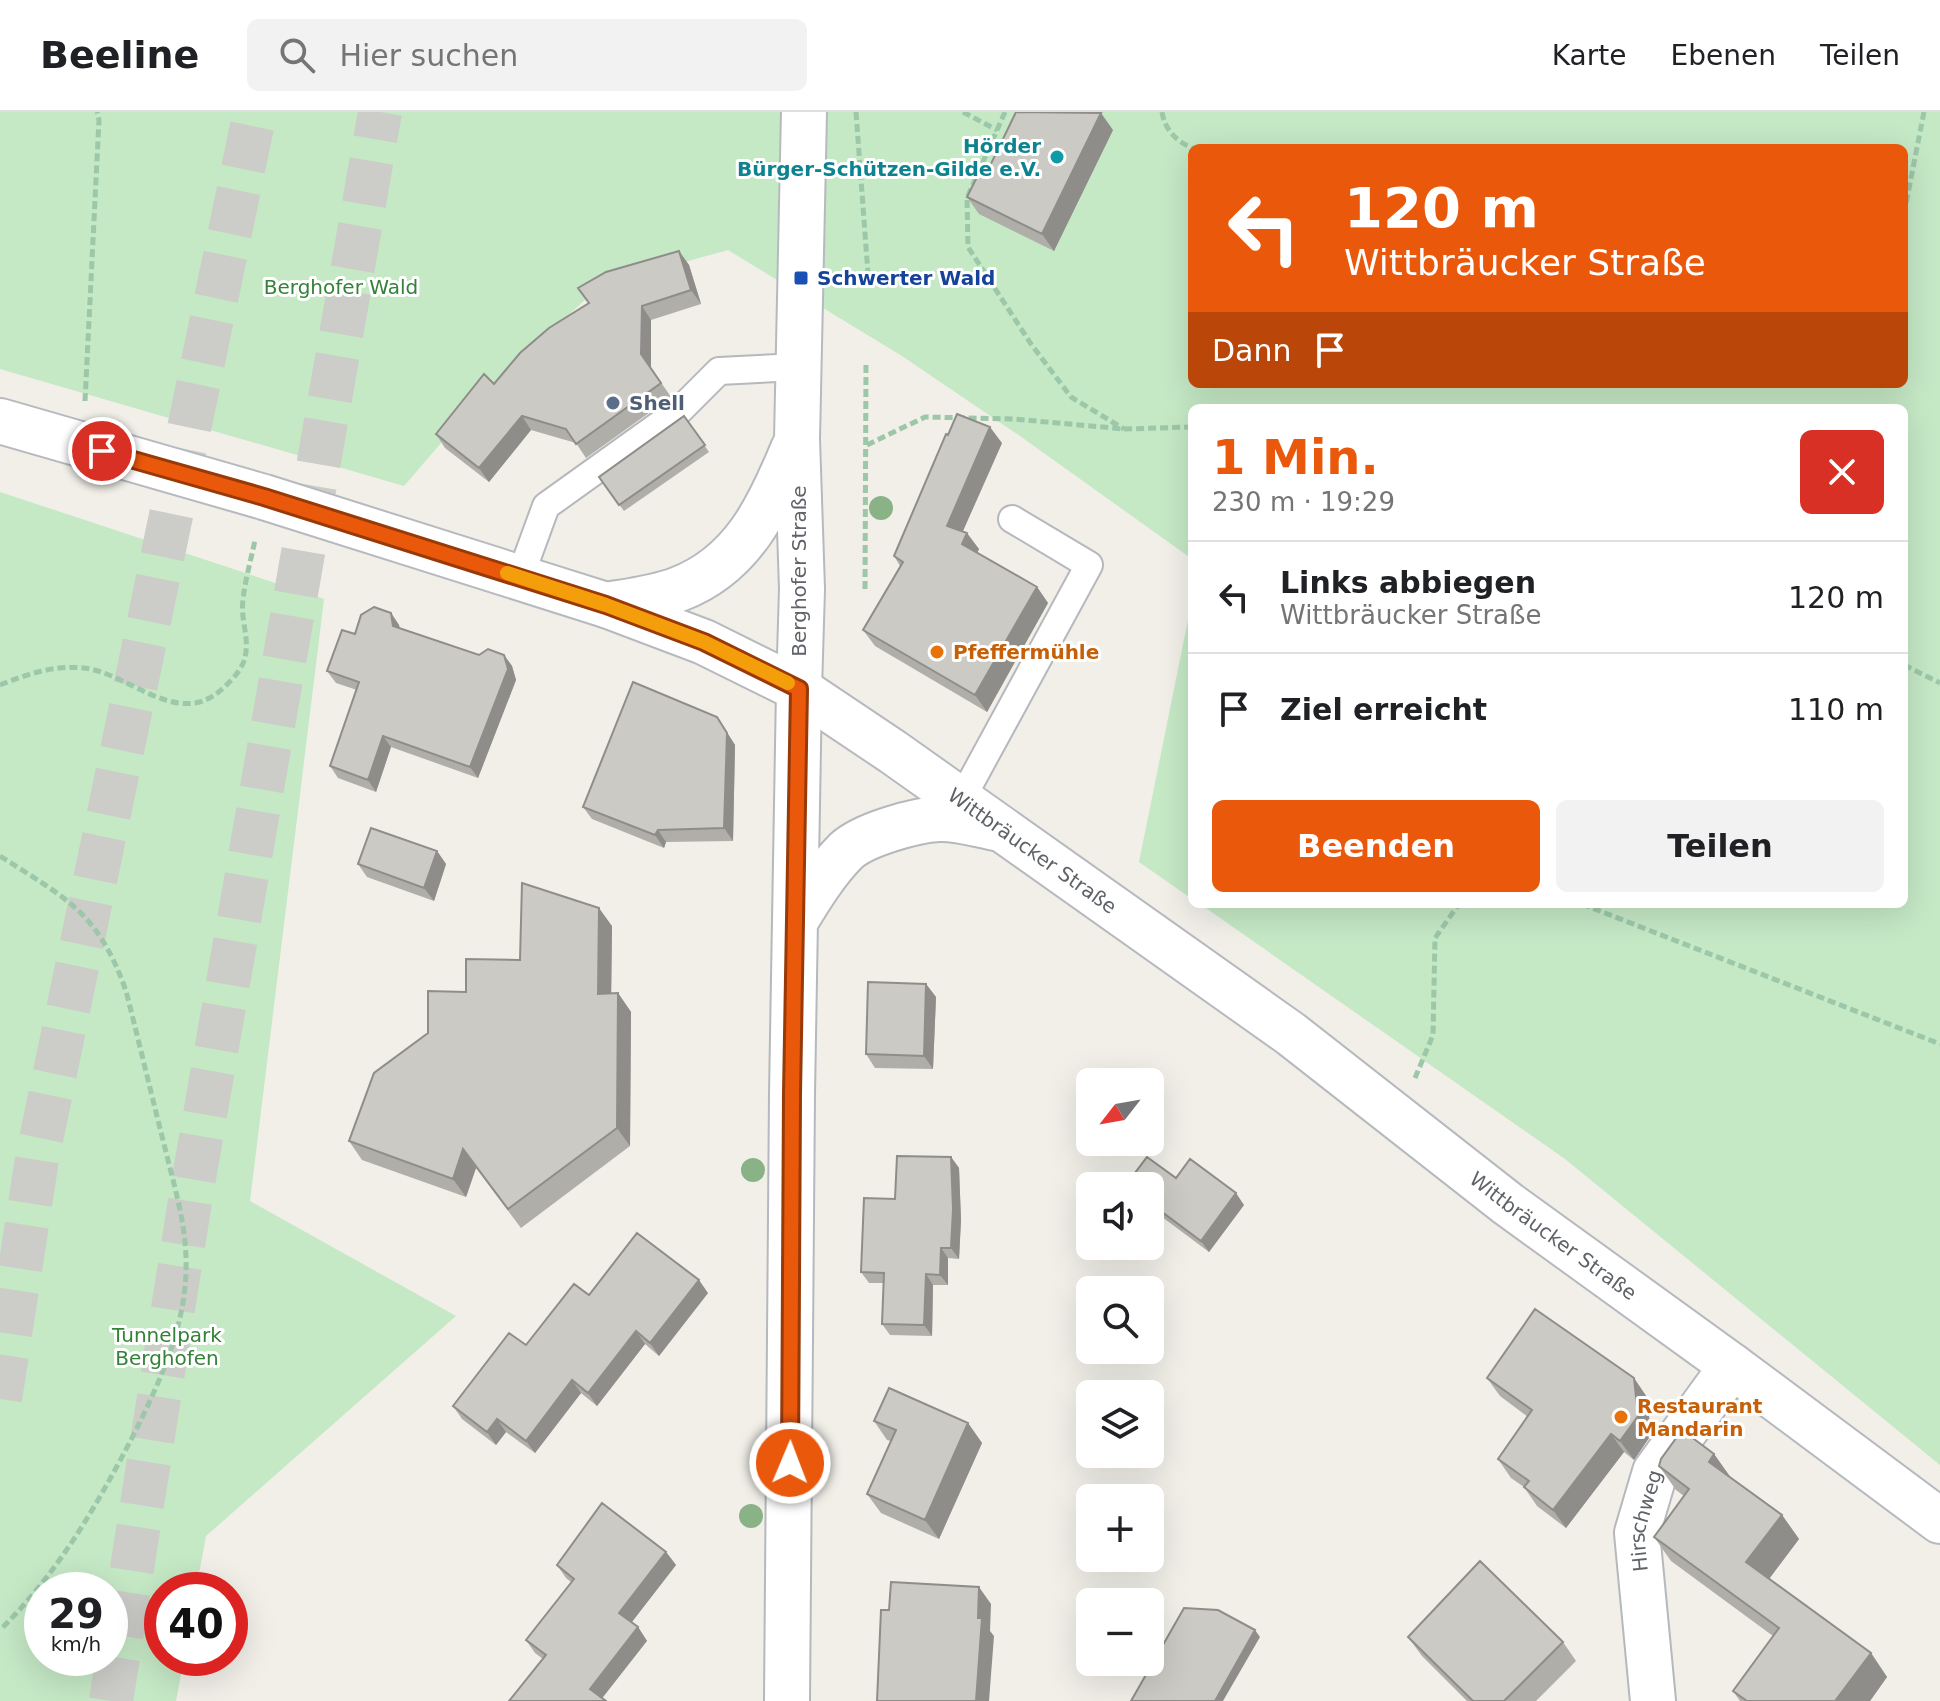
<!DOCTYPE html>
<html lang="de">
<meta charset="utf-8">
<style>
:root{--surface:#fff;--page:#f2f2f2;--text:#202124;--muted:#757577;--line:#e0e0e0;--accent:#ea580c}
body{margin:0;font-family:"DejaVu Sans",sans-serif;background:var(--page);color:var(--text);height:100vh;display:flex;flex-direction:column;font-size:30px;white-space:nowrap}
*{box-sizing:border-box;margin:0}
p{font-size:26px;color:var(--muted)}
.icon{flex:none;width:44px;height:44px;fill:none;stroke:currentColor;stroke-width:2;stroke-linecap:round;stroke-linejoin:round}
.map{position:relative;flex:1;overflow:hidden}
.details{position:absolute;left:1188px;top:292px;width:720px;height:504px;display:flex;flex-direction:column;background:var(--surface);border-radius:12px;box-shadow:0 8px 32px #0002}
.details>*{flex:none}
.top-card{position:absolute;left:1188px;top:32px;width:720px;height:244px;border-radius:12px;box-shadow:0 8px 32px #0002;background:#ea580c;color:#fff;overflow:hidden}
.needle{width:52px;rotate:239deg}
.buttons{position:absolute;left:1076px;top:956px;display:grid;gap:16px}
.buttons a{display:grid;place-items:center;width:88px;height:88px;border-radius:12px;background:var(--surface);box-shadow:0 8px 32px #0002;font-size:40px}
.speed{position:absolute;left:24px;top:1460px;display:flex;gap:16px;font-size:40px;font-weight:700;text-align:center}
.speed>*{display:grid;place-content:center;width:104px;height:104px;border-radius:50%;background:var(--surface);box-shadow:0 8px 32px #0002;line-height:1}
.speed small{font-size:20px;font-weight:400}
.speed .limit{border:12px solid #d22;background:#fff;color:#111}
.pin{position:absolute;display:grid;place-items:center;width:68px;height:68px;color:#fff;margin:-34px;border:4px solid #fff;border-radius:50%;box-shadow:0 2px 8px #0007}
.me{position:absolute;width:88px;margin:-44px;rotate:1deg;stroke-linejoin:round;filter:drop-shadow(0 0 6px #0008)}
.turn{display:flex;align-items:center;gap:28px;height:168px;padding:0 24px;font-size:36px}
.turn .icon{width:104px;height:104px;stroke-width:2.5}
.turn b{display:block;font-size:56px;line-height:68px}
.then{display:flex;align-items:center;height:76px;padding:0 24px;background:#0003;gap:16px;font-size:30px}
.round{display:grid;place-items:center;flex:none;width:84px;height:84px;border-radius:12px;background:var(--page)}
.summary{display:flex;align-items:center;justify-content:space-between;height:136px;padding:0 24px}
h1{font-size:48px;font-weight:700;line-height:60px;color:var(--accent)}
.button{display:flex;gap:16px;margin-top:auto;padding:16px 24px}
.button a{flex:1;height:92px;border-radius:12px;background:var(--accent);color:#fff;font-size:32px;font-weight:700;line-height:92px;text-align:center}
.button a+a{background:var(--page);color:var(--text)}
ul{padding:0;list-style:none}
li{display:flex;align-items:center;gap:24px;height:112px;padding:0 24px;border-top:2px solid var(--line)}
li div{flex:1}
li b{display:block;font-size:30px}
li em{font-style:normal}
header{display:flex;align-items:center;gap:48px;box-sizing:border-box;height:112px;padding:0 40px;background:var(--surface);border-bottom:2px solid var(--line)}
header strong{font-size:38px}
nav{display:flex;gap:44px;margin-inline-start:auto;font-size:28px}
.search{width:560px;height:72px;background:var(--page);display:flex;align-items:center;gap:20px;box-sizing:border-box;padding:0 28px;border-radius:12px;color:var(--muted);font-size:30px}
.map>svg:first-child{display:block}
.green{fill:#c5e8c5;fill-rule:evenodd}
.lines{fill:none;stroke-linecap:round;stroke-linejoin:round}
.trunk-tunnel{stroke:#ccccc8;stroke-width:44;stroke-dasharray:44 22;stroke-linecap:butt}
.service-casing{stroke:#b5b8bc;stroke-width:30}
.minor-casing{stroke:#b5b8bc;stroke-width:48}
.tertiary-casing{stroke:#b5b8bc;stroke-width:48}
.secondary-casing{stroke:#b6babf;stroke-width:48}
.path{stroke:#9cc7a9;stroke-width:5;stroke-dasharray:8 4;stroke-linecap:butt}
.service{stroke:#fff;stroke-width:26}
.minor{stroke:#fff;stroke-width:44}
.tertiary{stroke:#fff;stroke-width:44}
.secondary{stroke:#fff;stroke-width:44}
.tree{fill:#89b387}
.wall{fill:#afaea9}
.shaded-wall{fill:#8f8d8a}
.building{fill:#cccac5;stroke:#8f8d8a;stroke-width:2}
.route-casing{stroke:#983908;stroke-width:20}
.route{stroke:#ea580c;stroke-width:14}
.slow{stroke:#f59e0b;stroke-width:14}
.culture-dot{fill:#0f9aa8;stroke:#fff;stroke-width:3}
.transit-dot{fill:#1a4fb4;stroke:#fff;stroke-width:3}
.service-dot{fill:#5c6f8a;stroke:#fff;stroke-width:3}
.food-dot{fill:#e8710a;stroke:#fff;stroke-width:3}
.labels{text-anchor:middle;stroke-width:6;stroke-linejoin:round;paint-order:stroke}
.culture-label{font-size:20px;font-weight:bold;fill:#0d838f;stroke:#fff;text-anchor:end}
.transit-label{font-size:20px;font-weight:bold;fill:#164399;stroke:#fff;text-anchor:start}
.park-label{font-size:20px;fill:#348238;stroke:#fff}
.service-label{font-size:20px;font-weight:bold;fill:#4e5e75;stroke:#fff;text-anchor:start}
.street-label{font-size:20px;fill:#5f6368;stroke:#fff}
.food-label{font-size:20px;font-weight:bold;fill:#c56008;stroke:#fff;text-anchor:start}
</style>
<header>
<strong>Beeline</strong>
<div class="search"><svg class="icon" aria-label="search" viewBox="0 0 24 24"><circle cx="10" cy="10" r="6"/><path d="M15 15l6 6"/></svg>Hier suchen</div>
<nav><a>Karte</a><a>Ebenen</a><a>Teilen</a></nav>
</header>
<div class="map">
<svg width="1940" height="1589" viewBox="0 0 1940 1589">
<rect width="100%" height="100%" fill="#f1efe8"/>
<path class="green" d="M0,0h1940v1353l-375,-306 -365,-255h704v-496h-712v151l-172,-123 -118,-80 -174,-106 -105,29 -37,20 -95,86 -87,101 -404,-117zM1192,36h712v236h-712z
M0,380l324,107 -74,602 206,115 -250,220 -10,54h-34v68h22l-8,43h-176zM42,1478h68v68h-68z
M1192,488v299l-53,-37z"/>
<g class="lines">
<path class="trunk-tunnel" d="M0,1287l37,-240 218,-1047
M111,1589l80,-506 189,-1083"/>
<g class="service-casing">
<path id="service" d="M520,465l26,-71 134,-96 39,-39 80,-4
M961,688l128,-235 -77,-46"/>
</g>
<g class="minor-casing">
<g id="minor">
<path id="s1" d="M1653,1589l-16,-168 18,-61 77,-106"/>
</g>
</g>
<g class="tertiary-casing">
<path id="tertiary" d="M795,810c15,-25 31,-51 51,-71 17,-16 69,-31 93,-32 20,-1 42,7 62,10
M787,1589l5,-607 7,-405"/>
</g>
<g class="secondary-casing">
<g id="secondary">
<path id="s2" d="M0,309l264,76 342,108 98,37 95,47 94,63 398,282 217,170 224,162 208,155"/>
<path d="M606,493c24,-4 50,-7 73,-16 63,-24 90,-81 114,-140"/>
<path d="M799,577l3,-100 -5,-150 7,-327"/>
</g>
</g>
<path class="path" d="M856,0l12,162
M963,0l34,18
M1005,0l-38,86 1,49 63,97 40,53 53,32
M1162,0c3,18 14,29 30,36
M1904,102l20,-102
M85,289l14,-281 -2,-8
M867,333l58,-28 89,2 110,10 68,-2
M865,477l1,-226
M1904,553l36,18
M0,573c27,-11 54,-20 83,-17 45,4 94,61 138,22 9,-8 19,-18 23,-29 7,-22 -4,-40 -1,-61 2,-20 8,-40 12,-60
M0,744c67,43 98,56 126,135 13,51 25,102 38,153 9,38 21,75 22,114 2,65 -25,121 -53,178 -37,71 -75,137 -133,194
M1582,792l358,140
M1415,966l18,-43 2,-97 24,-34"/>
<use href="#service" class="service"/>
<use href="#minor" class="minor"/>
<use href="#tertiary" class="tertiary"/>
<use href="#secondary" class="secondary"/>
</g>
<g class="tree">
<circle cx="881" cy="396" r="12"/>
<circle cx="753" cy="1058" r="12"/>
<circle cx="751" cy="1404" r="12"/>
</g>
<path class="wall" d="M1113,18l-59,121 -75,-37 -12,-17 21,-27z
M679,139l10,14 12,39 -50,16v48l20,29 -85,61 -10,-15 -45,-13 -42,52 -44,-34 -9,-14 152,-131z
M684,304l25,36 -85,59 -25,-34z
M1002,331l-39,88 16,18 -2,4 60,34 11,16 -61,109 -112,-66 -12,-16 37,-64 -6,-10z
M391,501l8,12 1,3 79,27h25l8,11 4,14 -38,98 -87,-31 -15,45 -38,-14 -8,-12 27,-76 -21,-7 -9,-12z
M725,617l10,16 -2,96 -67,1 -2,6 -72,-29 -9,-12z
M437,739l9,13 -12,37 -67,-24 -9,-13z
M612,814l-1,67h7l13,19 -1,134 -109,82 -45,-60 -10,29 -104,-37 -13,-19 79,-108 38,-41z
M926,872l10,13 -3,72 -58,-1 -9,-14z
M951,1045l8,11 2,52 -2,39 -11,-1v27h-15l-1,51 -42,-1 -8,-11 2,-41h-15l-8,-11 34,-73z
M1150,1074l94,19 -35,47 -59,-44z
M708,1181l-49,63 -14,-12 -48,62 -16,-13 -46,60 -29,-21 -10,13 -34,-26 -9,-13 73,-61 63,-50z
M1487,1266l160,19 4,38 -17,25 -10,-8 -58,76 -29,-22 -13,-19 -13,-9 -13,-19 30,-42 -28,-21z
M874,1309l94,2 14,20 -43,96 -58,-26 -14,-19 24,-53 -4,-1z
M1714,1342l17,24 51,37 17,24 -30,40 102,74 16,24 -17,24h-130l-7,-10 40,-55 -102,-75 -17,-24 30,-41 -8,-6 -17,-24z
M666,1440l10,13 -45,58 7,4 9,14 -104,18 -8,-6 -9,-13 45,-58 -5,-4 -9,-13z
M1408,1525l155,5 13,19 -40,40h-69l-45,-45z"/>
<path class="shaded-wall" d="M1101,1l12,17 -59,121 -12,-17z
M679,139l10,14 12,39 -10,-14z
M642,194l9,14v48l-10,-14z
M522,304l9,14 -42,52 -10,-14z
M990,315l12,16 -44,99 -11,-16z
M967,421l12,16 -5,11 -12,-16z
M1037,475l11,16 -61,109 -12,-17z
M391,501l8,12 2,13 -8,-12z
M504,543l8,11 4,14 -38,98 -8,-11z
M717,605l18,28 -2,96 -9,-13z
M383,624l8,11 -15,45 -8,-12z
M658,718l8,12 -2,6 -9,-13z
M437,739l9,13 -12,37 -10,-13z
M599,796l13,18 -1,86 -13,-18z
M926,872l10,13 -3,72 -9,-13z
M618,881l13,19 -1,134 -13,-18z
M463,1037l13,19 -10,29 -13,-18z
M951,1045l8,11 2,52 -2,39 -8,-11z
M1236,1081l8,12 -35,47 -8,-11z
M941,1136l7,10v27l-8,-10z
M926,1162l7,11 -1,51 -8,-11z
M699,1168l9,13 -49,63 -9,-13z
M636,1219l9,13 -48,62 -9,-13z
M1634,1266l13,19 4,38 -17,25 -14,-19z
M572,1268l9,13 -46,60 -9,-12z
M497,1307l9,13 -10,13 -9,-13z
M968,1311l14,20 -43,96 -14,-19z
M1611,1322l13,18 -58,76 -13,-18z
M1714,1342l17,24 -22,-16z
M1782,1403l17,24 -36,48 -17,-25z
M666,1440l10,13 -48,62 -9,-14z
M979,1475l12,17 -1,27 4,5 -5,65h-13z
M638,1515l9,14 -47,60 -10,-12z
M1255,1518l5,7 -37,64h-8z
M1871,1541l16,24 -17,24h-35z"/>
<path class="building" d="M1016,0l85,1 -59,121 -75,-37 15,-30 6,3z
M679,139l12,39 -49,16 -1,48 20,29 -85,61 -10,-15 -44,-13 -43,52 -43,-34 48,-60 10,10 26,-31 29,-25 40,-25 -11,-15 28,-16z
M957,302l33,13 -43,99 20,7 -5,11 75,43 -62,108 -112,-65 40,-68 -9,-6 52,-122 2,1z
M684,304l21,29 -86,60 -20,-28z
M374,495l17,6 2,13 86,29 9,-6 16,6 4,14 -38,98 -87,-31 -15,44 -38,-14 29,-84 -32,-11 15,-41 13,4 6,-19z
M633,570l84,35 10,16 -3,95 -66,2 -3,5 -72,-28z
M371,716l66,23 -13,37 -66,-24z
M522,771l77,25 -1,86 20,-1 -1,135 -109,81 -45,-60 -10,30 -104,-38 25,-68 54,-40v-42l38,1v-33l54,1z
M868,870l58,2 -2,72 -58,-2z
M897,1044l54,1 2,52 -2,39h-10l-1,27 -14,-1 -2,51 -42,-1 2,-51 -23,-1 3,-74 31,1z
M1147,1045l29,21 14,-19 46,34 -35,48 -51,-38v-17h-22l-2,-1z
M637,1121l62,47 -49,63 -14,-12 -48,62 -16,-13 -46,61 -29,-22 -10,13 -34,-26 56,-73 17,12 48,-61 15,11z
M1535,1197l99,69 4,38 -18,25 -9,-7 -58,76 -29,-23 5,-6 -31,-22 34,-49 -45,-32z
M889,1276l79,35 -43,97 -58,-26 29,-64 -22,-9z
M1682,1318l32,24 -5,8 73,53 -36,47 125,91 -36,48h-88l-14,-10 46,-63 -125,-91 35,-48 -30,-23 2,-7z
M602,1391l64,49 -47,61 19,14 -48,62 16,12h-97l37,-46 -20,-15 48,-61 -17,-14z
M1480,1449l83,81 -59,59h-31l-65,-64z
M891,1470l88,5 -1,31h4l-6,83h-99l4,-91h8z
M1184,1496l34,2 37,20 -40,71h-84z"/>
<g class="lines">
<g class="route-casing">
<path id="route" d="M102,339l162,46 342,108 98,37 95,47 -7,405 -2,369"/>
</g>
<use href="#route" class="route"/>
<path class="slow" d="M507,461l99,32 98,37 84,41"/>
</g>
<circle class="culture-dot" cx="1057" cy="45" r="8"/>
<rect class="transit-dot" x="793" y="158" width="16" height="16" rx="4"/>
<circle class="service-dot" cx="613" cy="291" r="8"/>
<g class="food-dot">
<circle cx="937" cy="540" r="8"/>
<circle cx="1621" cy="1305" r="8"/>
</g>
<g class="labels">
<g class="culture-label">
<text x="1041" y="41">Hörder<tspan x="1041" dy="23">Bürger-Schützen-Gilde e.V.</tspan></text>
</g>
<g class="transit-label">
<text x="817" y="173">Schwerter Wald</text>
</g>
<g class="park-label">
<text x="341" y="182">Berghofer Wald</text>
<text x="167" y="1230">Tunnelpark<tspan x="167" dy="23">Berghofen</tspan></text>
</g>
<g class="service-label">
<text x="629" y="298">Shell</text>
</g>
<g class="street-label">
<text transform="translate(799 459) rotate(-90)" y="7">Berghofer Straße</text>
<text dy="7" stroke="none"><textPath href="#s2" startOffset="1128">Wittbräucker Straße</textPath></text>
<text dy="7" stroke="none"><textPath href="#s2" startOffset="1776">Wittbräucker Straße</textPath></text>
<text dy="7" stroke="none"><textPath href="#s1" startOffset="182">Hirschweg</textPath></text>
</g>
<g class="food-label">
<text x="953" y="547">Pfeffermühle</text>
<text x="1637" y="1301">Restaurant<tspan x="1637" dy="23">Mandarin</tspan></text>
</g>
</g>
</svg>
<div class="buttons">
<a><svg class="needle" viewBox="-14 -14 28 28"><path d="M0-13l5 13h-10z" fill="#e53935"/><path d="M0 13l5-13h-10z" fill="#757577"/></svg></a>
<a><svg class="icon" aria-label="sound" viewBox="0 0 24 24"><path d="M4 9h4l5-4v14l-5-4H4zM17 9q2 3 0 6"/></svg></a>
<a><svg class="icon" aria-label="search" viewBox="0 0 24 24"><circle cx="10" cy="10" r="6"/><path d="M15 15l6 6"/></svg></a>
<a><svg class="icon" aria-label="layers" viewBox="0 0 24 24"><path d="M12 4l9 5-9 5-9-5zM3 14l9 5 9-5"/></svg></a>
<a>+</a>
<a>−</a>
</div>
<div class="speed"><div>29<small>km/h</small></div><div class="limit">40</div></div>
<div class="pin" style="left:102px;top:339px;background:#d93025"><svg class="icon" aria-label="arrive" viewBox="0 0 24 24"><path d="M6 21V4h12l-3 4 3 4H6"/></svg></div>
<svg class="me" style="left:790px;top:1351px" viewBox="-20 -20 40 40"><circle r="17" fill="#ea580c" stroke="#fff" stroke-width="3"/><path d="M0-11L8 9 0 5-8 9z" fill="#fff"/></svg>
<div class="top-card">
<div class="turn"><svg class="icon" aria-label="left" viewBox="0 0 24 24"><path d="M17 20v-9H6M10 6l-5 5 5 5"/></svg><div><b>120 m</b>Wittbräucker Straße</div></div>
<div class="then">Dann<svg class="icon" aria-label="arrive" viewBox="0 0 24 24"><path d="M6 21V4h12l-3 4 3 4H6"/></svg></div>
</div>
<section class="details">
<div class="summary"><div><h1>1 Min.</h1><p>230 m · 19:29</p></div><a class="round" style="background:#d93025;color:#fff"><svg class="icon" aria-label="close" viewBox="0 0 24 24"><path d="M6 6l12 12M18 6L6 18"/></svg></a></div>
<ul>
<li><svg class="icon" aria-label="left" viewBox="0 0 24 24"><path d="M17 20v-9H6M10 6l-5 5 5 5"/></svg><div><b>Links abbiegen</b><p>Wittbräucker Straße</p></div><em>120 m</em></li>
<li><svg class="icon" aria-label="arrive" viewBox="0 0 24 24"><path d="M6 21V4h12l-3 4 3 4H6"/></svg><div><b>Ziel erreicht</b></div><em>110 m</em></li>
</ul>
<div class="button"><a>Beenden</a><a>Teilen</a></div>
</section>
</div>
